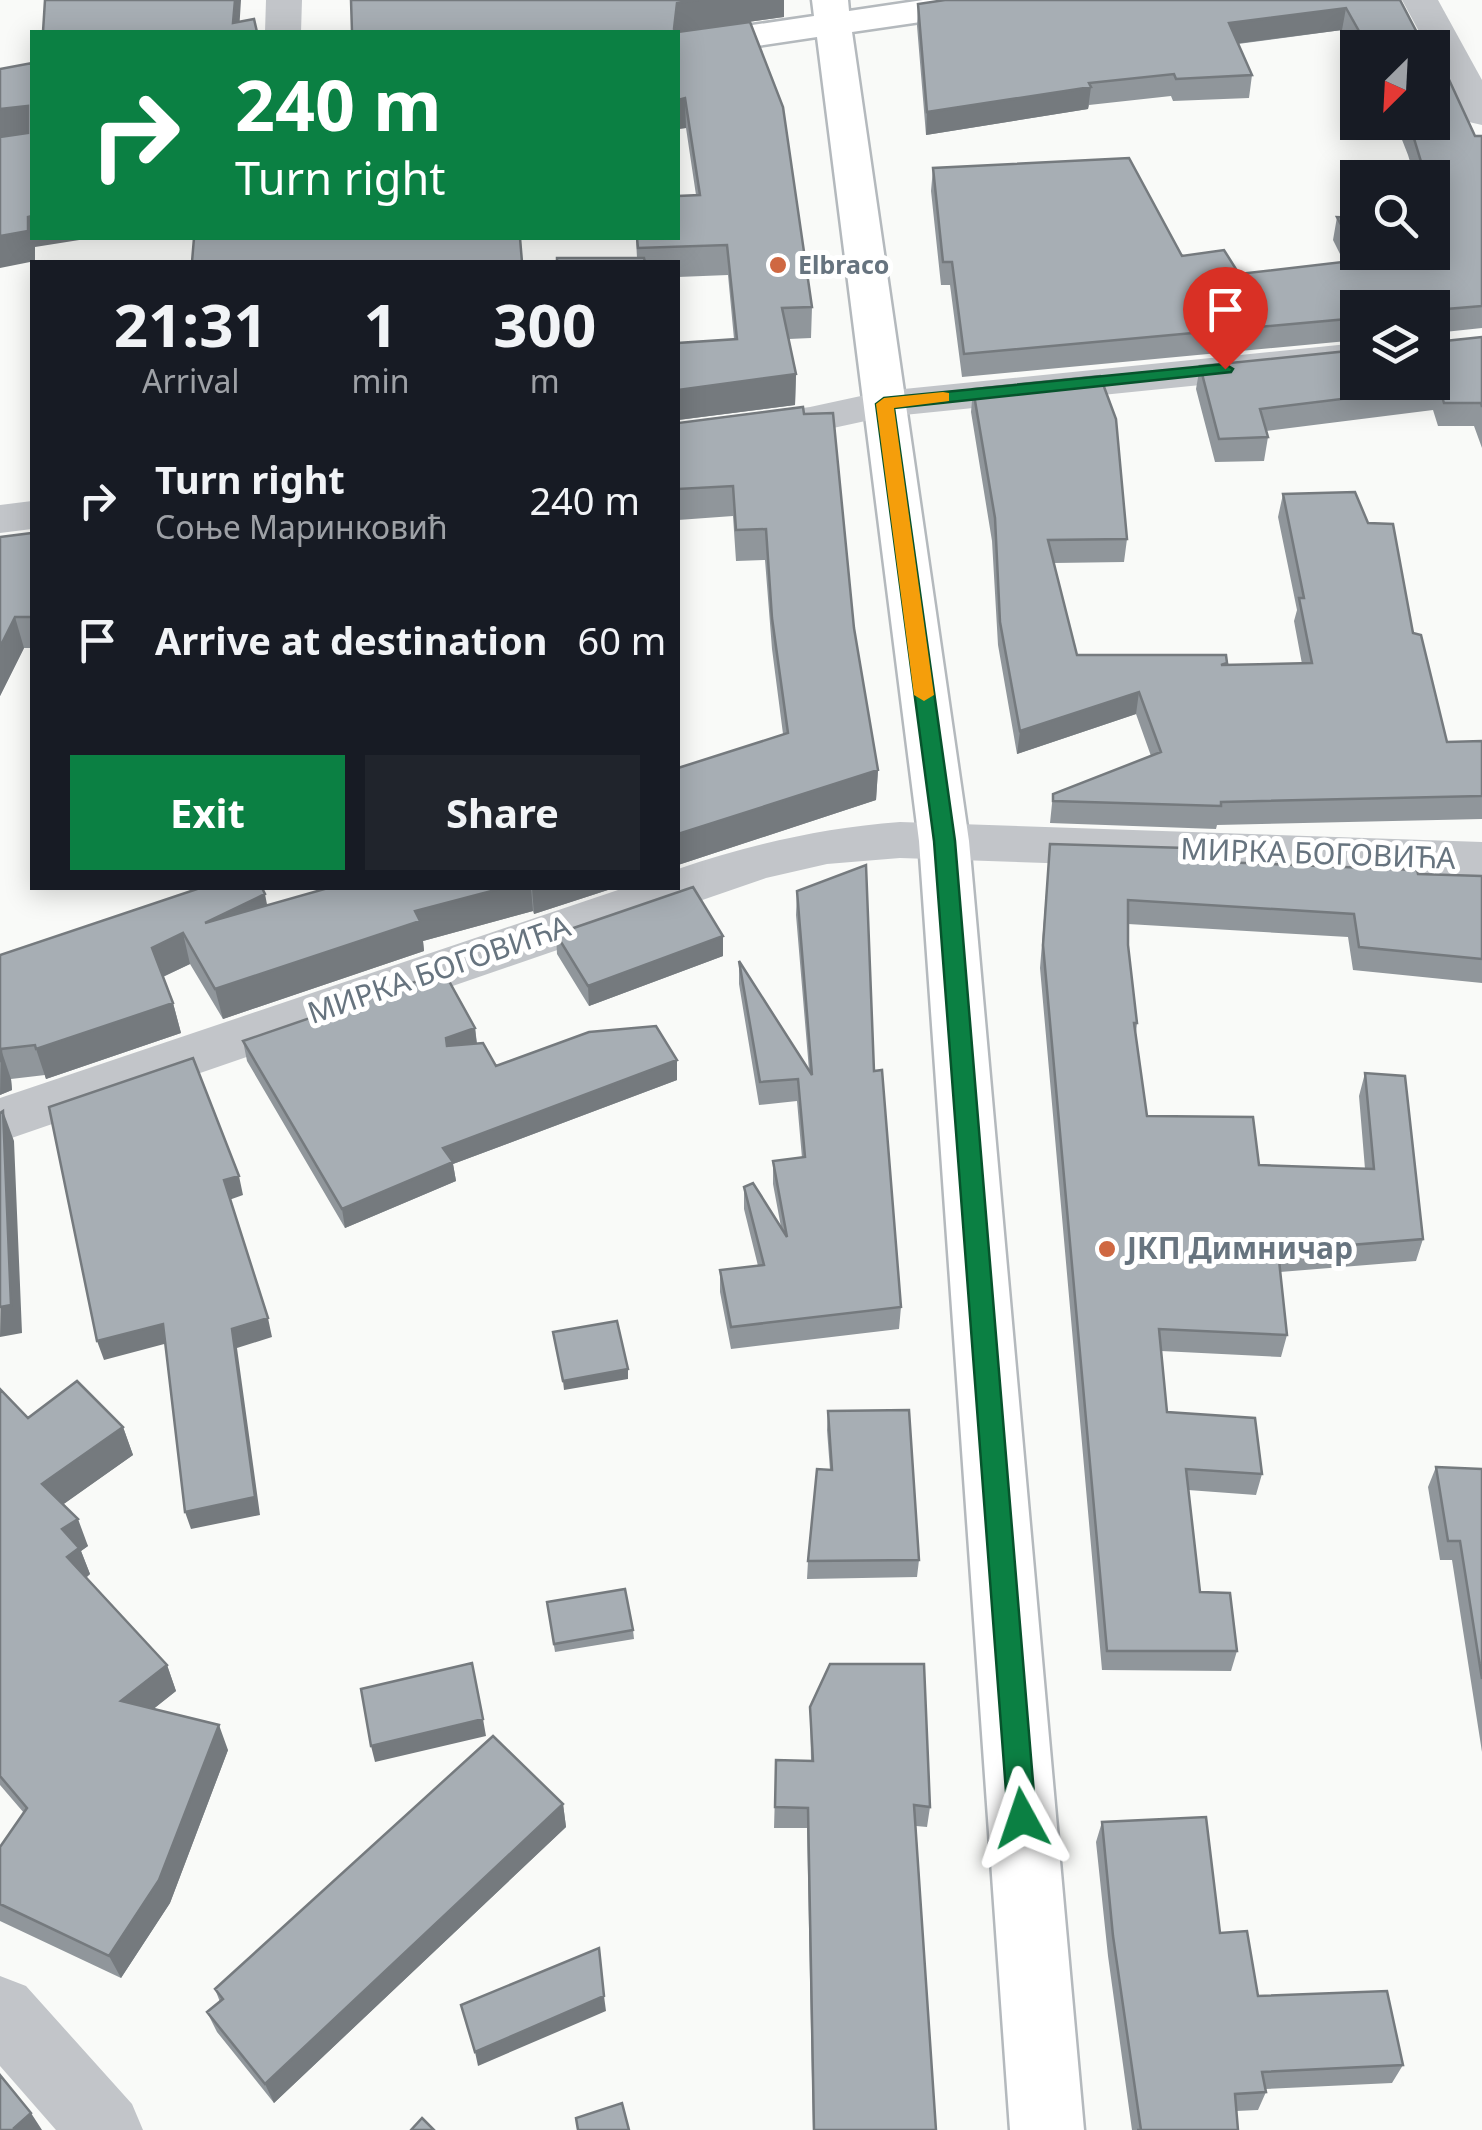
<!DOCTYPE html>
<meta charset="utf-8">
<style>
:root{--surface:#171b24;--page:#20242c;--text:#f1f3f6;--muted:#9ea1a6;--accent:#0b8043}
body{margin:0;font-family:"Noto Sans",sans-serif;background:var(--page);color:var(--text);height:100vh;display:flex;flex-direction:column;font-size:38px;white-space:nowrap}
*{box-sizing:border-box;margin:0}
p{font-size:32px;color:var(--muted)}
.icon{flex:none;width:55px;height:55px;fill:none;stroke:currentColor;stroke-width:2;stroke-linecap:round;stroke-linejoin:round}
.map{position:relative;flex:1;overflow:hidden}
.details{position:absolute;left:30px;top:260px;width:650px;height:630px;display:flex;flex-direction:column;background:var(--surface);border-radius:0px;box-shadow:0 5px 25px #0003}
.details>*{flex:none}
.top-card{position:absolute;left:30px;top:30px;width:650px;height:210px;border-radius:0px;box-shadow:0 5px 25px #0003;background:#0b8043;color:#fff;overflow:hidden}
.needle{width:65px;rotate:204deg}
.buttons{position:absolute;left:1340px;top:30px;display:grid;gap:20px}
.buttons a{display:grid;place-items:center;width:110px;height:110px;border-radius:0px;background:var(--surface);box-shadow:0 5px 25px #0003;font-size:50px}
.pin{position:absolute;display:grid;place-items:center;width:85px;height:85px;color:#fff;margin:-102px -42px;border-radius:50% 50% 50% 0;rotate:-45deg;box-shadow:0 0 10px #0007}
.pin .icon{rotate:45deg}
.me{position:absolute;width:110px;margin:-55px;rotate:355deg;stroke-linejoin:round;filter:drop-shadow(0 0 8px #0008)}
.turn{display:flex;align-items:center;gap:35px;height:210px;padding:0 40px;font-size:45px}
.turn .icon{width:130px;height:130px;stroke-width:2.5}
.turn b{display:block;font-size:70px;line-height:85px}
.eta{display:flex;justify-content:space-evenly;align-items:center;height:170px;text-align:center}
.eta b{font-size:60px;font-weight:700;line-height:70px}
.primary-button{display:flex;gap:20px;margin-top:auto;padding:20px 40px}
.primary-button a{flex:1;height:115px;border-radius:0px;background:var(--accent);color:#fff;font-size:40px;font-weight:700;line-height:115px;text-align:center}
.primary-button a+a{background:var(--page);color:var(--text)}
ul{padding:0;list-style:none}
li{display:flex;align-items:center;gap:30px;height:140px;padding:0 40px}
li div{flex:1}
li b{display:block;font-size:38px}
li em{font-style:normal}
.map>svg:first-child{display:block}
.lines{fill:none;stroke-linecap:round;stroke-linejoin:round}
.secondary-casing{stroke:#b4b9bd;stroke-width:5}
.street{fill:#c2c5c9;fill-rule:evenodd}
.secondary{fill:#fff;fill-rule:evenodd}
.wall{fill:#90969b}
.shaded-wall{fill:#757a7e}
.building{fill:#a7aeb4;stroke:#757a7e;stroke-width:2.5}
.route{fill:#0b8043;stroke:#07532c;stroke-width:2.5}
.slow{fill:#f59e0b}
.poi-dot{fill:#cf6842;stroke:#fff;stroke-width:4}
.labels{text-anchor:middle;stroke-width:10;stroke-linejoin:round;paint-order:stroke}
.far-poi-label{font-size:25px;font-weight:bold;fill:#67747f;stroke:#fff;text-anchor:start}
.street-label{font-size:30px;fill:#67747f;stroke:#fff}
.poi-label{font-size:30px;font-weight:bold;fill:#67747f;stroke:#fff;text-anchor:start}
</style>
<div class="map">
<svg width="1482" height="2130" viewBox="0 0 1482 2130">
<rect width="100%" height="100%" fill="#f9faf8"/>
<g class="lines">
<g class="secondary-casing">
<path id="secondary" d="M812,0h36l1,11 74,-11h91l-5,8 -13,3 -144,21 117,809 115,1289h-74l-91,-1289 -102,-804 -139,21v-22l136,-20z"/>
</g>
<path class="street" d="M266,0h36l-1,32h-36z
M1402,0h36l44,80v45l-13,-3 -6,-8 -31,-57v-9h-4z
M1358,343v26l-474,48 -74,16 -132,17v-26l132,-17 74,-16z
M32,501v28l-32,4v-28z
M900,822l582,20v36l-582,-20 -73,6 -61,14 -766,264v-44l624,-210h54v-19c74,-25 144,-41 222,-47z
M0,1976l26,10 106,118 11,26h-87l-56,-64z"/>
<use href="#secondary" class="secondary"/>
</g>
<path class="wall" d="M1400,0l25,48h-67v11l-16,-29 -104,14 14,31 -3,23 -76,3 -2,-5 -82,9 -1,4 -162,26 -9,-109 1,-22z
M784,17l-106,15 134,275 -1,31 -22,1 7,35 -1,31 -117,15v-77l56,-4 -6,-64 -50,2v-15h-121l80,-4 -1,-20h42l18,-43 -10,-67 -8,1v-97h-326z
M1395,122h37l43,14h7v192l-47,5v9l47,-5v111l-8,-22h-36l-5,-16 -167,21 2,6 -4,24 -49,1 -19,-73 4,-23 232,16 -74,-74v32l-396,37 -12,-92h-9l-10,-94 2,-23 306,106 105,-12 -11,-22 4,-23 95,35v-74h-17l-7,-23z
M973,389l154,150 -3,23 -70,1 23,92 150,8v2l75,-1 -8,-43 3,-11 -19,-93 5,-23 130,139 34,109 35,-1v78l-265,6 -1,4 -166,-6 3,-29 98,-38 -15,-42 -119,40 -19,-109 -6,-104 -21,-129z
M803,407l51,221 24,142 -2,30 -198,65v-97l105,-34 -11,-85 -7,-89 -29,1 -3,-45 -55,4v-97z
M32,533v115h-8l-24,48v-159z
M1050,844l170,18 198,12 64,2v107l-129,-13 -5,-33 -220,-13v21l9,78 -1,10 11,83 112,49 106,4 -6,-73 6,-23 58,166 -7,22 -136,11 7,63 -6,22 -120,-6 6,61 95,62 -6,21 -68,-5 12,102 37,59 -6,20 -129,-1 -62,-702z
M328,888h286l-80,26 -1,-3 -110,30 1,10 -201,68 -33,-55 -27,13 10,26 8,30 -135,46 -1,-4 -34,4 1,11 -12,5v-140l267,-50z
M797,891l77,180 27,236 -2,22 -168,20 -11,-57v-22l38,-4 -14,-57v-22l37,40 -8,-43v-23l29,-3 -5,-57 -38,4 -20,-121v-23l70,109 -13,-155z
M556,934l167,22 -134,50 -32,-52z
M475,1028l2,15 19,23 181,-6v20l-224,84 3,17 -111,47 -98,-167 -4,-20z
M0,1389l28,29 95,9 10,28 -70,49 25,42 -7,5 9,23 -4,4 81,87 9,26 -23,18 75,41 -58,153 -49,75 -121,-57v-74l24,-34 -24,-28z
M828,1411l91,149 -2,17 -110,2 1,-18 22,-91 -3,-40z
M1436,1467l46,2v283l-30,-192h-12l-12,-73z
M547,1602l86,28 1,9 -79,13z
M810,1707l120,100 -3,20 -11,-1 20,304h-123l-6,-302h-33l2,-68 35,1z
M563,1804l3,23 -292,276 -57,-71 -10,-20 13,-10 -5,-13z
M1102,1822l118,111 38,63 145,69 -11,18 -127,6 1,3 -8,18 -22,1 2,19h-106l-24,-174 -12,-114z"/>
<path class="shaded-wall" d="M235,0h6l-2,32 -6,-9z
M698,0h86v17l-110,15 3,-29z
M1346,8l-4,22 -116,15 3,-22z
M1091,87l-3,22 -162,26 1,-23z
M685,98l1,30 -8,1v-29z
M28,106l4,29 -32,4v-30z
M32,216v22h60l-57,9v14l-35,7v-32l28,-19z
M796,374l-1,31 -117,15v-30z
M15,617l9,31 -24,48v-49z
M1139,692l-3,22 -119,40 3,-23z
M878,770l-2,30 -198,65v-31z
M503,888h28l2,23 -110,30 1,10 -201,68 -8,-30 200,-78z
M532,888h82l-80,26z
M265,894l6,31 -66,-2z
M183,933l7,31 -30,14 -8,-30z
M723,936v20l-134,50 -1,-20z
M173,1003l8,30 -135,46 -10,-30z
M475,1028l2,19 -29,11 -2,-20z
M1,1049l10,30 1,11 -12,5z
M677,1060v20l-224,84 3,17 -111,47 -3,-19 101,-61z
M3,1111l11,30 8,192 -22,4z
M239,1176l4,19 -14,5 -5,-20z
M268,1318l4,19 -35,11 23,167 -69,14 -6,-17 47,-183z
M163,1324l5,19 -64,17 -7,-19z
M628,1369v10l-64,11 -1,-9z
M123,1427l10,28 -79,56 -12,-27z
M78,1519l10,27 -7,5 9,23 -12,10 -11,-27 -5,-28z
M167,1665l9,26 -45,36 -10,-26z
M483,1719l3,17 -111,26 -4,-16z
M219,1725l9,25 -58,153 -49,75 -12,-22z
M563,1804l3,23 -292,276 -9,-19z
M604,1996l2,15 -128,55 -3,-14z
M31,2113l11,17h-27l-1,-2z"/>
<path class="building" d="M45,0h190l-2,23 21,-4 3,13h-214z
M351,0h347l-21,3 -3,26 4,3 72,-10 33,85 29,200 -30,1 14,66 -118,16v-47l59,-4 -10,-94 -89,3 -1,-10h41v-42l22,-1 -15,-97 -7,2v-68h-326z
M945,0h455l25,48 -57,-1 -22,-39 -117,15 23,52 -76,4 -2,-5 -85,9 2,4 -164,25 -9,-108z
M1432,58h7l36,78h7v170l-47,4v32l47,-5v70l-1,-4h-37l-5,-16 -179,22 8,28 -49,2 -19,-73 158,-16v32h74v-74h-74v10l-394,36 -12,-92h-9l-10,-94 196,-10 53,98 42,-6 15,24 121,-14 -23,-43 21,1v34h74v-32h6l-6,-20v-22h-6l-17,-56h23z
M32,63v153l-4,1v14l-28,5v-99l28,-4v-27l-28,3v-40z
M194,238h326l2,24h-330z
M557,258h87l1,4h-88z
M1100,376l16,43 11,120 -79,1 29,115h149l1,8 -6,2 91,-2 -13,-65h5l-21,-104 72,-2 13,31 25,1 20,109 8,2 26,107 35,-1v55l-261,6v4l-168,-5v-7l108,-42 -22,-60 -119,39 -20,-109 -5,-104 -22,-129z
M803,407l1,7 29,-1 21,215 24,142 -200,64v-66l110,-35 -16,-115 -6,-89 -30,1 -3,-44 -55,3v-66z
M32,533v84h-17l-15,30v-110z
M1050,844l170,5v13l197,8 1,4 64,2v83l-123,-12 -5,-33 -226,-14v45l9,78h-3l13,93 106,1 6,48 115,4 -9,-96 40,3 18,163 -145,12 9,84 -128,-6 8,83 88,6 7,56 -76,-5 14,123 30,1 7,58h-130l-64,-706z
M866,865l8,206 8,-1 19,237 -170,20 -11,-57 44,-5 -20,-78 9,-4 34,54 -14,-76 32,-4 -7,-78 -38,3 -21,-121 73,114 -15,-184z
M693,887l30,49 -135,50 -32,-52z
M200,888h62l3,6 -60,29 123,-35h175l-88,23 5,10 -205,68 -32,-56 -31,15 21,55 -137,46 -1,-4 -34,4v11l-1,1v-106z
M444,972l31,56 -29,10 1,8 36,-3 13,23 93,-34 67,-6 21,34 -234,88 10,14 -111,47 -99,-168z
M193,1058l46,118 -15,4 44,138 -36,11 23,168 -70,15 -22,-188 -66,17 -48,-234z
M3,1111l8,194 -11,2v-194z
M617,1321l11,48 -65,12 -10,-49z
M77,1381l46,46 -81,57 36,35 -16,10 17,19 -12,9 100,108 -46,36 98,24 -60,155 -50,76 -109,-52v-57l27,-39 -27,-32v-387l28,29z
M909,1410l10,150 -111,1 9,-92 15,1 -4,-59z
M1436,1467l46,2v210l-22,-138h-12z
M625,1589l8,41 -79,14 -7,-42z
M472,1663l11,56 -112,27 -10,-57z
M830,1664h94l6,143 -16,-2 22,325h-122l-6,-322 -33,-1 1,-47 37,1 -3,-54z
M493,1736l70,68 -298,280 -58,-72 16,-13 -8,-10z
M1206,1817l14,116 27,-2 11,65 129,-5 16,74 -141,7 4,20 -31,2 3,36h-101h4l-28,-194 -11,-114z
M599,1948l5,48 -129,56 -14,-47z
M0,2075l31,38 -17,15 2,2h-16z
M622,2103l7,27h-51l-2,-12z
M422,2118l12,12h-23z"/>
<path class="route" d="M1225,364l8,5 -2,3 -337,36 61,433 81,977 -4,9 -10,4 -10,-4 -4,-9 -74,-977 -58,-437 8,-6z"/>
<path class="slow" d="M943,392l6,1v8l-55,7 40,287 -10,6 -10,-6 -38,-291 8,-6z"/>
<g class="poi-dot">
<circle cx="778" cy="265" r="10"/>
<circle cx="1107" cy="1249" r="10"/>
</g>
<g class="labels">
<g class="far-poi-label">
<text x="798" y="274">Elbraco</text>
</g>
<g class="street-label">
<text transform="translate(1318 854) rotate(2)" y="10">МИРКА БОГОВИЋА</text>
<text transform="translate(439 970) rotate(-19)" y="10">МИРКА БОГОВИЋА</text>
</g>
<g class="poi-label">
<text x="1127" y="1259">ЈКП Димничар</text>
</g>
</g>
</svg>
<div class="buttons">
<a><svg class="needle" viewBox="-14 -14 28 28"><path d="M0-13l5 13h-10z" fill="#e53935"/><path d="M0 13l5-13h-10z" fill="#9ea1a6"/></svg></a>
<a><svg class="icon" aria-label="search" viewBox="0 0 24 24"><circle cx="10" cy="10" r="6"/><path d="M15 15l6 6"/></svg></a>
<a><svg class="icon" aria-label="layers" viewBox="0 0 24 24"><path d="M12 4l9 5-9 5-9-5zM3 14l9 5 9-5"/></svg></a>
</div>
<div class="pin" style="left:1225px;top:369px;background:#d93025"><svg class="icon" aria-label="arrive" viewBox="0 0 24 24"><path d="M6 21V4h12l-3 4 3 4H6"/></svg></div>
<svg class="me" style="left:1022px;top:1818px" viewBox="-20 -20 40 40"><path d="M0-17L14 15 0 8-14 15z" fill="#0b8043" stroke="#fff" stroke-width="4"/></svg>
<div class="top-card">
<div class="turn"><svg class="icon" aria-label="right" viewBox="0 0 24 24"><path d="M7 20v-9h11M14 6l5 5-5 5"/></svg><div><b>240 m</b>Turn right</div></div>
</div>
<section class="details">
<div class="eta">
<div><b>21:31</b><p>Arrival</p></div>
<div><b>1</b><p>min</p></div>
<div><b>300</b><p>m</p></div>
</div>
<ul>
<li><svg class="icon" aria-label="right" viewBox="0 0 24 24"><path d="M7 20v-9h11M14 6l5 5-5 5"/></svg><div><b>Turn right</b><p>Соње Маринковић</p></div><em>240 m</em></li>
<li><svg class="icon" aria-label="arrive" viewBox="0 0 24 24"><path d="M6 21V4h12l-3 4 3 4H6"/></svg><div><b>Arrive at destination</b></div><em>60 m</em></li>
</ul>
<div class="primary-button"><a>Exit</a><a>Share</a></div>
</section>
</div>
